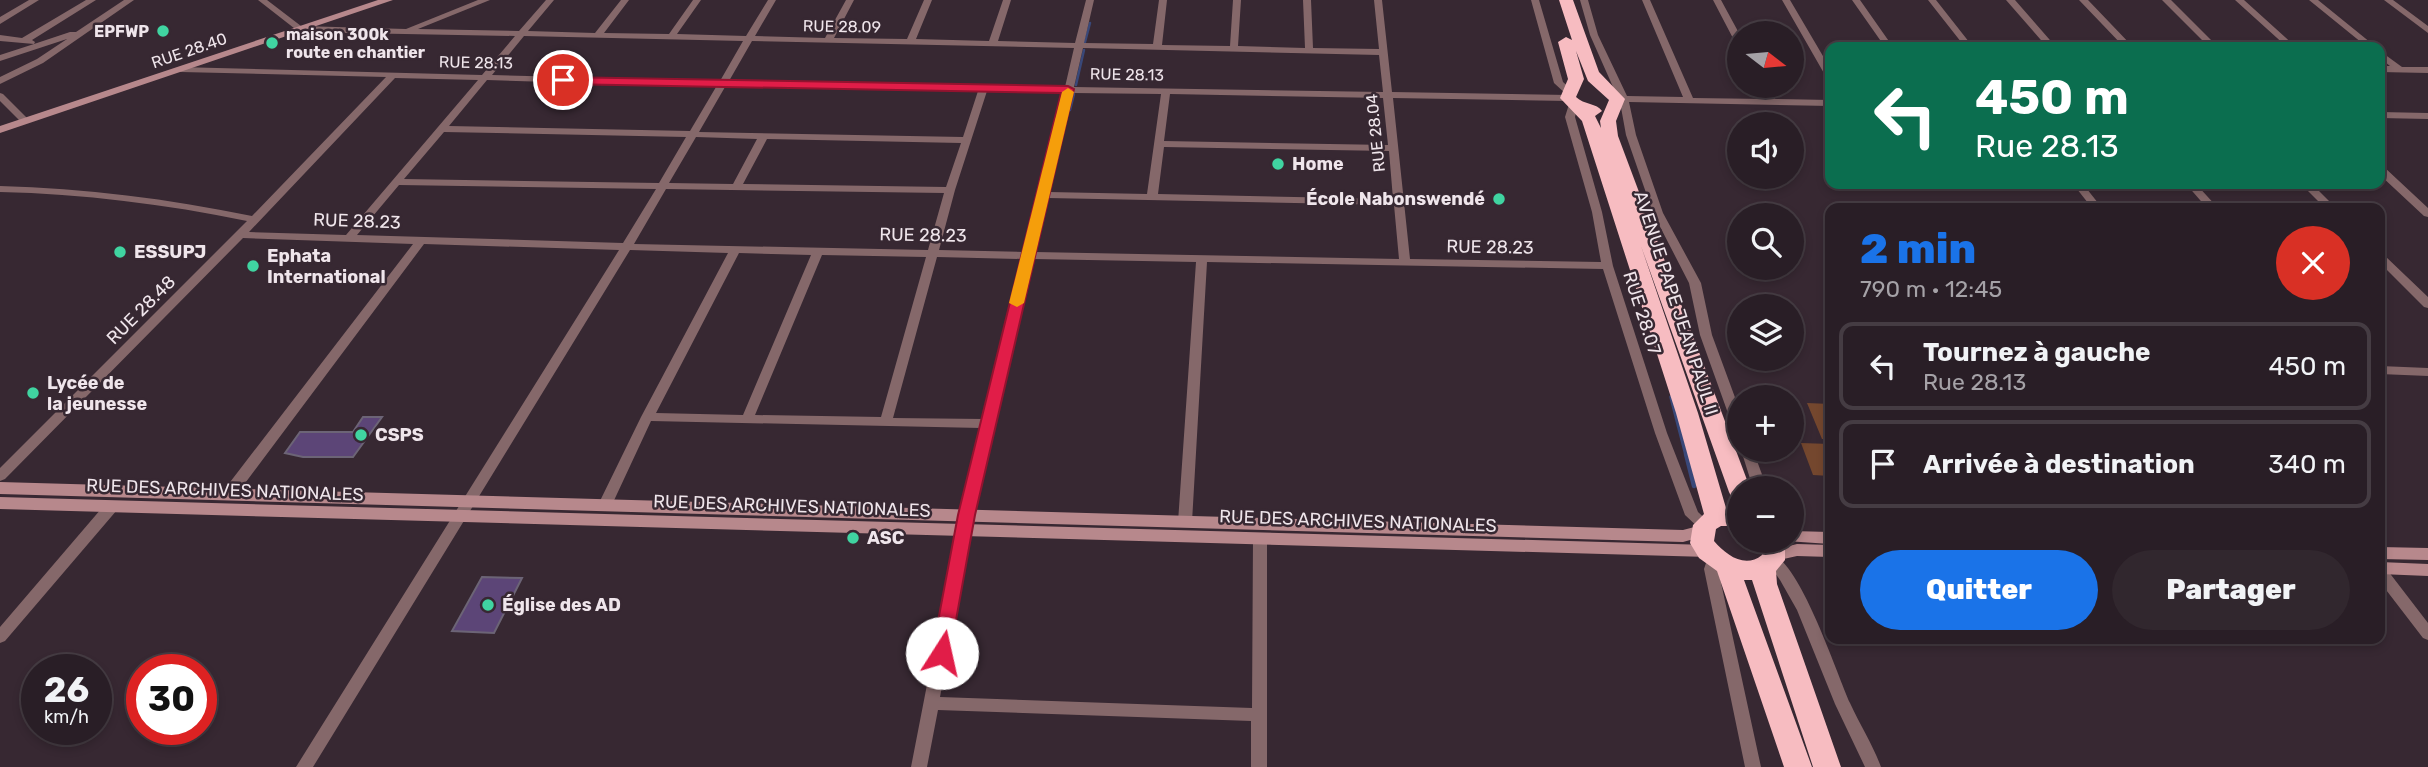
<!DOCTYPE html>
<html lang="fr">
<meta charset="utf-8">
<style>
:root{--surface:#291e26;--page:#31272e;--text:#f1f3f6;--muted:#a5a2a7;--line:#453c43;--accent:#1a73e8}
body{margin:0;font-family:Rubik,sans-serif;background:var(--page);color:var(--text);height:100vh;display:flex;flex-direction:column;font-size:26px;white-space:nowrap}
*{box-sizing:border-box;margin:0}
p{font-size:23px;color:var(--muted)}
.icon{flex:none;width:38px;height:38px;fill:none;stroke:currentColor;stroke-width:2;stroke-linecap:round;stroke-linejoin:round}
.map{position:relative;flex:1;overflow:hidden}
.drawer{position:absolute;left:1825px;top:203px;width:560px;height:441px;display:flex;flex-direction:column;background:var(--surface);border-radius:14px;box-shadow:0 4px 10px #0003,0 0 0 2px var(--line)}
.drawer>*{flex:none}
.hud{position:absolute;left:1825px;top:42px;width:560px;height:147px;border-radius:14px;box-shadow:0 4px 10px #0003,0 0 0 2px var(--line);background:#0b6e4f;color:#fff;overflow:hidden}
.needle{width:46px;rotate:106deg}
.tools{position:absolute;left:1727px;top:21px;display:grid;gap:14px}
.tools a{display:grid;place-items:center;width:77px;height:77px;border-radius:50%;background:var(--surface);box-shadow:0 4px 10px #0003,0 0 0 2px var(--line);font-size:35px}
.speed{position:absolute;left:21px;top:654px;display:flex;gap:14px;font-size:35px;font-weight:700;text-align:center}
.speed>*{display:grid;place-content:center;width:91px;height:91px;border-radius:50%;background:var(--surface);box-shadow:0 4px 10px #0003,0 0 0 2px var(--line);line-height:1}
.speed small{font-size:18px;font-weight:400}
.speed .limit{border:10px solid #d22;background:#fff;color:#111}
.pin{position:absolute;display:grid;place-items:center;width:60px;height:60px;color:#fff;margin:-30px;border:4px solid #fff;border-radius:50%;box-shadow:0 2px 7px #0007}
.me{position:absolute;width:77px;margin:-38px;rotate:10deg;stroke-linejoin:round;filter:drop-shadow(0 0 5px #0008)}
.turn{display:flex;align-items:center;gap:24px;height:147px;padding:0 35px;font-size:32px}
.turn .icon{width:91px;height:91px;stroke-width:2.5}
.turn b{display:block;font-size:49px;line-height:60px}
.round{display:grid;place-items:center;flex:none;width:74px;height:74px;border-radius:37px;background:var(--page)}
.headline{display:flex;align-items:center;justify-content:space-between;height:119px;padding:0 35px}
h1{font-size:42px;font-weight:800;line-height:52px;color:var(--accent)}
.primary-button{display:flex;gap:14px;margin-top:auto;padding:14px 35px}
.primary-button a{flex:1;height:80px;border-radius:42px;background:var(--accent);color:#fff;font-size:28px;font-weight:800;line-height:80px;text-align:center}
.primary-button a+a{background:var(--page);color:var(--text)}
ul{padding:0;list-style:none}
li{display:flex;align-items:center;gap:21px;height:88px;margin:0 14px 10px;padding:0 21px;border:4px solid var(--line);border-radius:14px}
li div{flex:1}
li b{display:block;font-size:26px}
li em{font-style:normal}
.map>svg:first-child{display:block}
.green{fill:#74472e}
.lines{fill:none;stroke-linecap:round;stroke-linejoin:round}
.stream-far2{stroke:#394879;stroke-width:2.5}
.stream-far1{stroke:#394879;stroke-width:3.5}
.stream{stroke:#394879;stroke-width:4.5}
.building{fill:#5c4577;stroke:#6c6476;stroke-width:2}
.street{fill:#85686a;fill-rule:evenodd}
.secondary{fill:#b7888c;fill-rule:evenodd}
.highway{fill:#f7bcc1;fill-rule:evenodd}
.route{fill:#e11d48;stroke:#92132f;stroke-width:2}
.slow{fill:#f59e0b}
.poi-dot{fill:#40d4a1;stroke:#372832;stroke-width:2.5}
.labels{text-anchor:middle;stroke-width:5;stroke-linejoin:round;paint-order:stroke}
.far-street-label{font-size:16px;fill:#efe5eb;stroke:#372832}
.far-poi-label{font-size:16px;font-weight:bold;fill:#efe5eb;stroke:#372832;text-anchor:end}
.poi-label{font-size:18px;font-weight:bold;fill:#efe5eb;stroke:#372832;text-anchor:start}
.street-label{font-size:18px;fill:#efe5eb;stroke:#372832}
</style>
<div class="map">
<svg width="2428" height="767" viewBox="0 0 2428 767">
<rect width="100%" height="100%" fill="#372832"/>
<path class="green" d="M1807,403l23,1v35h-8z
M1801,443l29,1v32l-17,-1z"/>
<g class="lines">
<path class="stream-far2" d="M1085,42l5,-19
M1076,85l8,-35
M1070,110l4,-16"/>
<path class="stream-far1" d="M1671,397l15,58"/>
<path class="stream" d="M1686,454l8,32"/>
</g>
<path class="building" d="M363,417h19l-29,40h-50l-18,-4 15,-21h53z
M482,577l40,1 -28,55 -42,-2z"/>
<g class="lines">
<path class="street" d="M29,0h10l-39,24v-7z
M86,0h10l-64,40 3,2 -1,2 36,-12h6l48,-32h10l-91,63 -43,21v-7l37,-18 30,-20 -67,22v-6l34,-11 -34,-3v-6l22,3z
M258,0h9l34,26 105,3 72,-29h12l-72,29 101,2 27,-31h8l-26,31 67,2 26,-33h8l-25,33 65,1 24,-34h8l-24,34 69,2 22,-36h8l-21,36 70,2 21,-38h8l-20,38 73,1 17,-39h8l-16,39 73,2 14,-41h8l-13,41 77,2 11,-43h8l-10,43 69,1 6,-44h8l-5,45 68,1 3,-46h8l-3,46 67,2 -2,-48h8l2,48 66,1 -5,-49h8l10,92 176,3 5,3 -5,3 -175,-3 17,161 191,3 -9,-50 -27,-95 5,-16h6l2,2 -3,14 27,95 11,54 54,167 31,79 14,13 -2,4h-10l-15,-14 -30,-82 -52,-164 -396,-7 -15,260 -2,4h-10l-2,-4 18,-260 -162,-3 -60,256 -34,182 312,11 1,-170 2,-4 5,-1 5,1 2,4v229h-16v-46l-313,-11 -11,57h-16l49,-252 21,-87 -330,-7 -41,88h-10l-2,-4 43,-88 87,-164 -98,-3 -317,517h-17l323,-517 -195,-6 -190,254h-10l-2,-4 2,-4 189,-246 -170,-6 -238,241 -5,2v-13l247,-247c-82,-17 -164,-27 -247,-29v-6c85,2 169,13 252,30l134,-139 -205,-5 -3,-1v-4l304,8 33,-39 -216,-4zM524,36l219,5 -23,40 -228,-6zM752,41l322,7 -9,39 -336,-6zM1083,48l296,7 4,37 -309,-5zM395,78l83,2 -132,155 -97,-3zM487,80l229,7 -26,44 -241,-5zM725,87l253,4 -15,46 -264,-5zM987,91l76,1 -39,160 -85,-2 16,-60zM1073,93l88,1 -14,100 -98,-2zM1170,94l213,4 5,47 -224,-4zM444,132l242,5 -27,46 -255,-4zM696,137l61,2 -24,45 -64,-1zM767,139l194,4 -15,44 -203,-3zM1164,147l225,4 4,48 -235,-5zM399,185l257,4 -33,54 -266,-8zM666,189l278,4 -16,57 -294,-6zM1048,198l346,7 5,54 -364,-7zM739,253l72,2 -68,160 -87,-2zM822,255l104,2 -45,160 -126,-2zM937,257l86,2 -39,160 -91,-1z
M1531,0h8l24,82 9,8v4h-6l-12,-11z
M1580,0h8l10,35 29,61 56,1 -41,-97h8l43,98 72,1 -8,-13h9l9,13 55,1v6l-201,-4 7,33 27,78 38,70 11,52 28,76v23l-6,-4 -34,-95 -11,-52 -36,-70 -27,-78 -6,-33 -8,-3 5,-3 -27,-61z
M1713,0h8l19,35v12l-4,-3z
M1782,0h8l40,68v10l-5,-3z
M1852,0h8l33,47h-8z
M1928,0h8l37,47h-8z
M2006,0h9l41,47h-9z
M2079,0h9l45,47h-9z
M2162,0h9l47,47h-9z
M2235,0h9l52,47h-9z
M2309,0h9l58,47h-9z
M2384,0h9l35,26v7z
M2380,51l22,16h26v6l-48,-1v-6h10l-10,-8z
M0,93l3,1 25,25v4h-6l-22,-22z
M2380,112l48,1v6l-48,-1z
M2380,166l4,1 44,41v9l-4,-1 -44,-41z
M2073,184h10l19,24h-10z
M2186,184h10l22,24h-11z
M2301,184h11l24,24h-11z
M2380,254l4,1 44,42v11l-4,-1 -44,-44z
M2380,366l48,2v8l-48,-2z
M1741,450h12l14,38h-14z
M112,501l5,1 2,4 -2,4 -112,131 -5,2v-16l107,-125z
M1714,553l5,1 2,4 -3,11 43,198h-16l-41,-198 5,-15z
M1773,555c28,10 64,119 77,148 10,22 23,42 31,64h-16l-30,-63 -38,-94 -17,-30 -14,-20 2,-4z
M2380,565l5,2 43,56v17l-5,-2 -43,-56z"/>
<path class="secondary" d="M378,0h15l-393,133v-7z
M0,482l1683,48 19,-5 6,2 2,4 -2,4 -25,7 -1683,-48z
M0,497l1708,48 6,2 2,4 -2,4 -6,2 -1708,-48z
M1792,531l38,1v12l-44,-3h6z
M1797,544l33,1v12l-33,-1 -22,5 -6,-2 -2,-4 2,-4z
M2380,547l48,1v12l-48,-1z
M2380,562l48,2v12l-48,-2z"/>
<path class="highway" d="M1559,0h14l26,72 26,27 -9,22 2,15 132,352h-10v12l-8,-2 -3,-6 -88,-246 57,167 28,95h14v18h-19l-5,3 -2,12c12,14 31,28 48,14l-1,-14h24v19l-9,11 1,13 64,183h-28l-61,-187h-8l68,187h-28l-67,-196 -18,-13 -9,-15 3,-18 11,-11 -28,-101 -94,-292 -22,-23 8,-19 -10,-37 8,-5 6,3zM1576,51l12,30 21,19 -9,21 1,7 -6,-12 7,-5c-5,-8 -18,-6 -26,-14l8,-18z"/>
</g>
<path class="route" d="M559,77l509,9 6,3 -99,426 -26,144h-14l-3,-6 26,-138 103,-422 -498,-9 -6,-4z"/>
<path class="slow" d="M1068,88l6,4 -50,211 -7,4 -8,-4 53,-211z"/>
<g class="poi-dot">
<circle cx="163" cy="31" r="7"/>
<circle cx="272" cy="43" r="7"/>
<circle cx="1278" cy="164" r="7"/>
<circle cx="1499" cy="199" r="7"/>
<circle cx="120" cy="252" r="7"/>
<circle cx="253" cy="266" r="7"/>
<circle cx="33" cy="393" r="7"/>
<circle cx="361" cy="435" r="7"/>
<circle cx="853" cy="538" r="7"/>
<circle cx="488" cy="605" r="7"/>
</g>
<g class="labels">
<g class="far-street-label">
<text transform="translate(842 26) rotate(1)" y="6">RUE 28.09</text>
<text transform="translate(189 50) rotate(-19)" y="6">RUE 28.40</text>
<text transform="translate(476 62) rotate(1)" y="6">RUE 28.13</text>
<text transform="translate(1127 74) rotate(1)" y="6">RUE 28.13</text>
<text transform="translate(1375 133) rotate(-96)" y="6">RUE 28.04</text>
</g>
<g class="far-poi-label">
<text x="149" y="37">EPFWP</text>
<text x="286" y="40" text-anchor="start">maison 300k<tspan x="286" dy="18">route en chantier</tspan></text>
</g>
<g class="poi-label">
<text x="1292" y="170">Home</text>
<text x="1485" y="205" text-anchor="end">École Nabonswendé</text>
<text x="134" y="258">ESSUPJ</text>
<text x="267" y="262">Ephata<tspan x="267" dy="21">International</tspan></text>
<text x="47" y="389">Lycée de<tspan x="47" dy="21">la jeunesse</tspan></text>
<text x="375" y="441">CSPS</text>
<text x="867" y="544">ASC</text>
<text x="502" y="611">Église des AD</text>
</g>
<g class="street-label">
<text transform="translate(357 221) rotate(2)" y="6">RUE 28.23</text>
<text transform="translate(923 235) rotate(1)" y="6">RUE 28.23</text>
<text transform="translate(1490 247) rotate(1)" y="6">RUE 28.23</text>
<text transform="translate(1676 303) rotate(72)" y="6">AVENUE PAPE JEAN PAUL II</text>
<text transform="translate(141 310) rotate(-45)" y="6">RUE 28.48</text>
<text transform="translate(1642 313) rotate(72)" y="6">RUE 28.07</text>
<text transform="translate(225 490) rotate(2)" y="6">RUE DES ARCHIVES NATIONALES</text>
<text transform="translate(792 506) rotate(2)" y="6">RUE DES ARCHIVES NATIONALES</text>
<text transform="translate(1358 521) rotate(2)" y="6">RUE DES ARCHIVES NATIONALES</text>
</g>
</g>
</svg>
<div class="tools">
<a><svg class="needle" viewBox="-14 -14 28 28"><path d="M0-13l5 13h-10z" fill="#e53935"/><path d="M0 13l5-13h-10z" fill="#a5a2a7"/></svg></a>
<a><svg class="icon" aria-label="sound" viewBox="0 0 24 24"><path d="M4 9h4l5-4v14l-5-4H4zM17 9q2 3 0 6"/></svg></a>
<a><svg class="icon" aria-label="search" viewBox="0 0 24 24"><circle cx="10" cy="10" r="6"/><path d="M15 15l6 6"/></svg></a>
<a><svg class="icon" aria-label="layers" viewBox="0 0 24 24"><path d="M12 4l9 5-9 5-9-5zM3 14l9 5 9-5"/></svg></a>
<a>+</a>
<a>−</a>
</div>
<div class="speed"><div>26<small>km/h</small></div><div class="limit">30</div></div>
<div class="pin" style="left:563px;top:80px;background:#d93025"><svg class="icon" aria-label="arrive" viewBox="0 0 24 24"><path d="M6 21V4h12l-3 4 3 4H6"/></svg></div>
<svg class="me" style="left:942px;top:653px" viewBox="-20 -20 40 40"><circle r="19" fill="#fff"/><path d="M0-13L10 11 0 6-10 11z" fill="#e11d48"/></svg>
<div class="hud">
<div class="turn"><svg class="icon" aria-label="left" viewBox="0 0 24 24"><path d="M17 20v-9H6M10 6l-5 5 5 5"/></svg><div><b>450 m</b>Rue 28.13</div></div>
</div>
<section class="drawer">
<div class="headline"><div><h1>2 min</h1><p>790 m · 12:45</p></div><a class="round" style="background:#d93025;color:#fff"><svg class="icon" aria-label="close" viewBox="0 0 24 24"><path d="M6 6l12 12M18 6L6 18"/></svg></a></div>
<ul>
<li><svg class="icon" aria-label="left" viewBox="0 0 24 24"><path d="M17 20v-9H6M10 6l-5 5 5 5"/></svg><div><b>Tournez à gauche</b><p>Rue 28.13</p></div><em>450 m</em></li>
<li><svg class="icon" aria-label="arrive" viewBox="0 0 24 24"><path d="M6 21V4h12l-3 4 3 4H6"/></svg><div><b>Arrivée à destination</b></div><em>340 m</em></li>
</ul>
<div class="primary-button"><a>Quitter</a><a>Partager</a></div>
</section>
</div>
